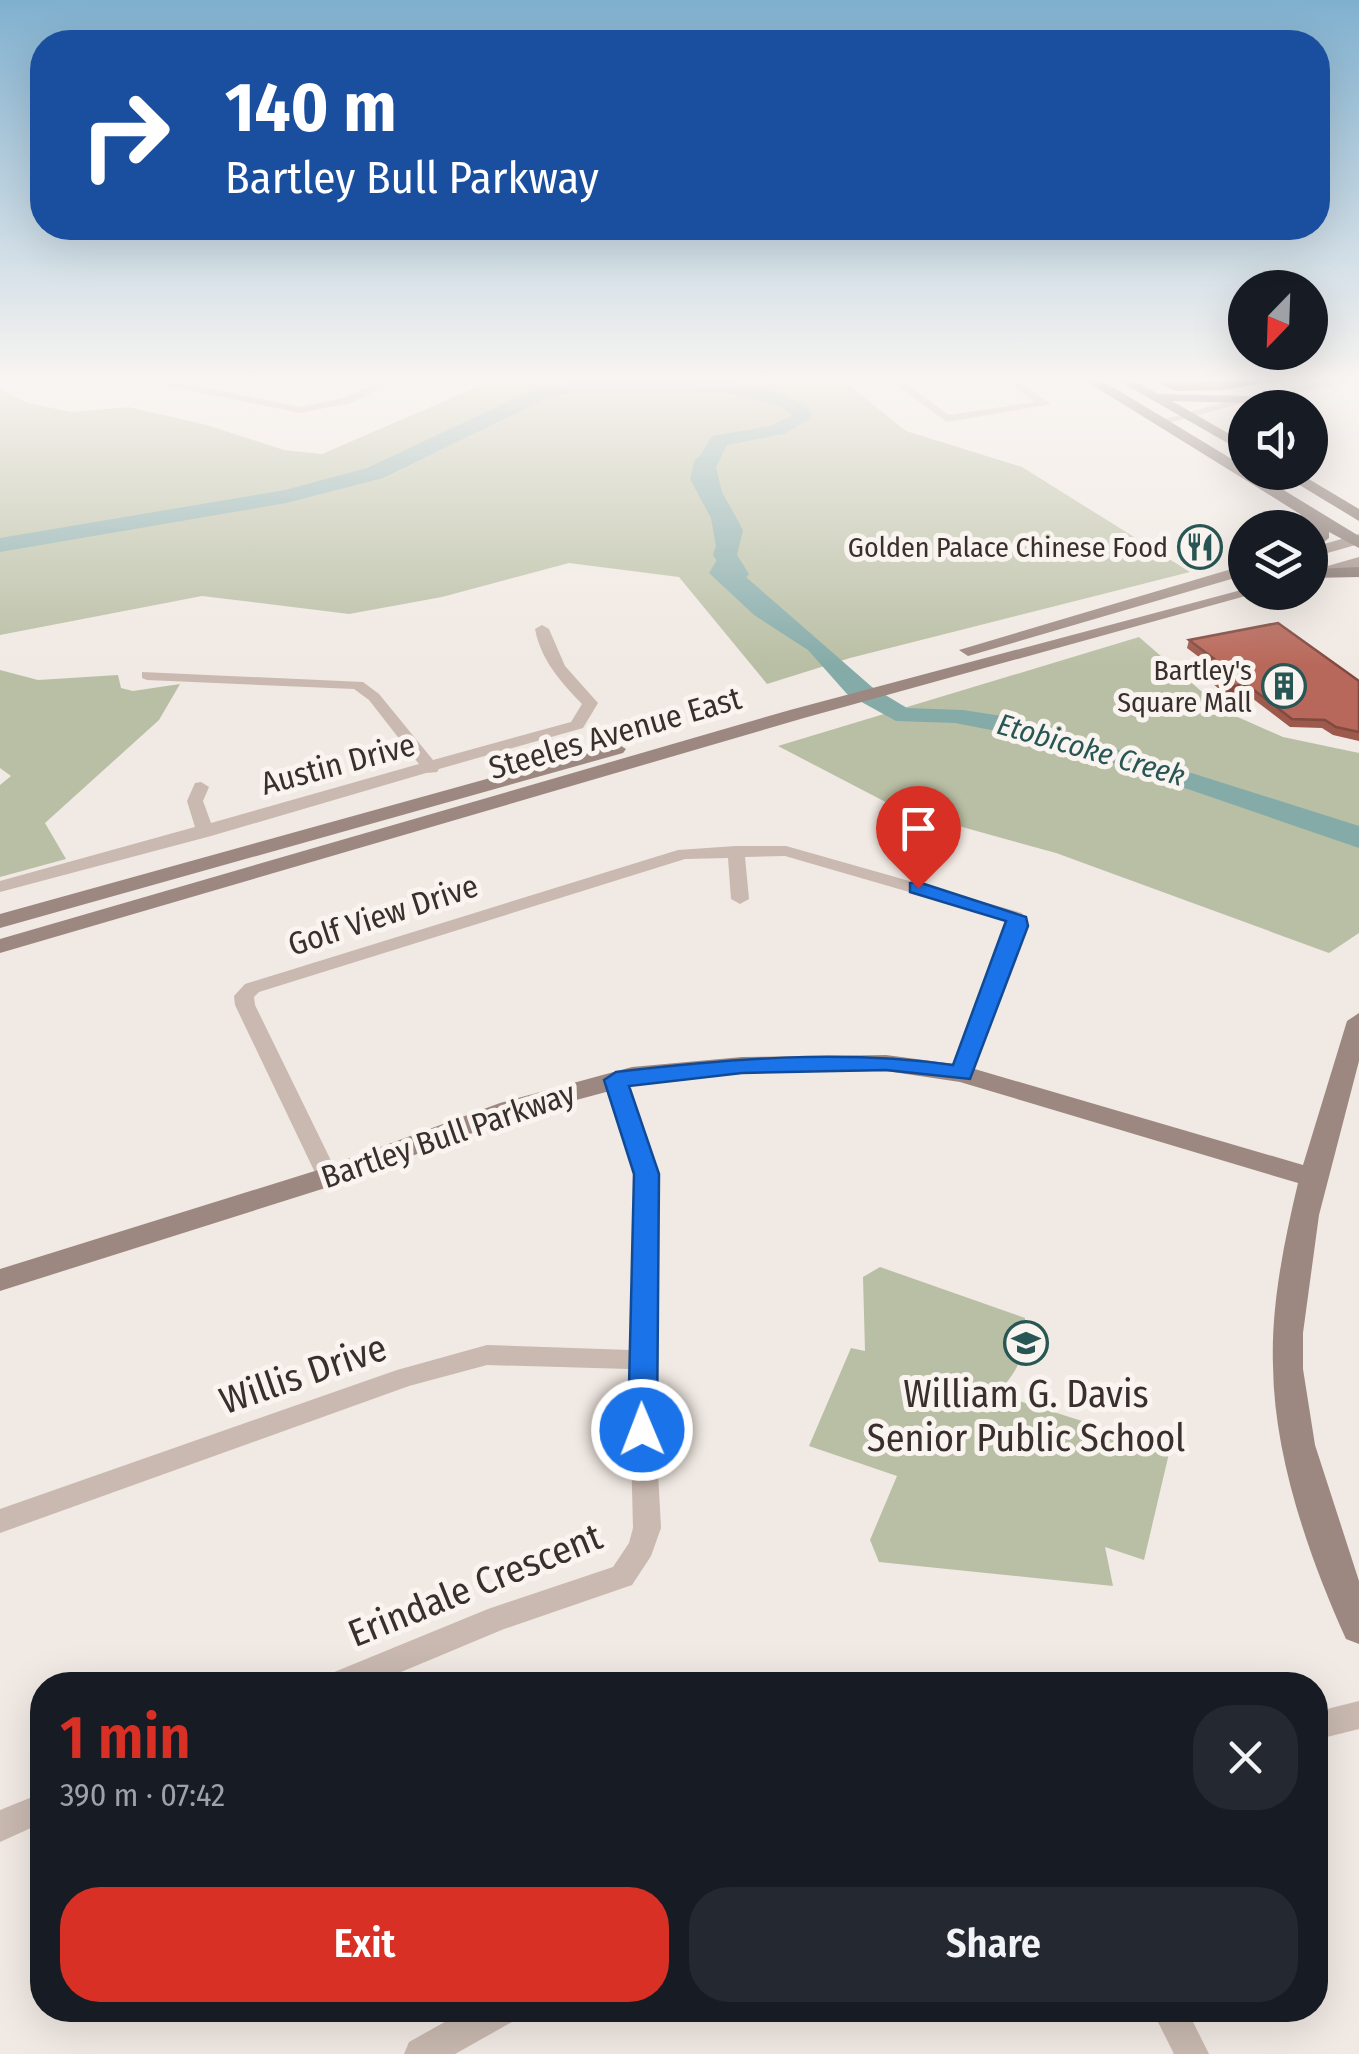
<!DOCTYPE html>
<meta charset="utf-8">
<style>
:root{--surface:#171b24;--page:#242831;--text:#f1f3f6;--muted:#9ea1a6;--accent:#d93025}
body{margin:0;font-family:"Fira Sans Condensed",sans-serif;background:var(--page);color:var(--text);height:100vh;display:flex;flex-direction:column;font-size:38px;white-space:nowrap}
*{box-sizing:border-box;margin:0}
p{font-size:32px;color:var(--muted)}
.icon{flex:none;width:55px;height:55px;fill:none;stroke:currentColor;stroke-width:2;stroke-linecap:round;stroke-linejoin:round}
.map{position:relative;flex:1;overflow:hidden}
.drawer{position:absolute;left:30px;top:1672px;width:1298px;height:350px;display:flex;flex-direction:column;background:var(--surface);border-radius:40px;box-shadow:0 10px 40px #0002}
.drawer>*{flex:none}
.hud{position:absolute;left:30px;top:30px;width:1300px;height:210px;border-radius:40px;box-shadow:0 10px 40px #0002;background:#1a4fa0;color:#fff;overflow:hidden}
.needle{width:65px;rotate:203deg}
.controls{position:absolute;left:1228px;top:270px;display:grid;gap:20px}
.controls a{display:grid;place-items:center;width:100px;height:100px;border-radius:50%;background:var(--surface);box-shadow:0 10px 40px #0002;font-size:50px}
.pin{position:absolute;display:grid;place-items:center;width:85px;height:85px;color:#fff;margin:-102px -42px;border-radius:50% 50% 50% 0;rotate:-45deg;box-shadow:0 0 10px #0007}
.pin .icon{rotate:45deg}
.me{position:absolute;width:110px;margin:-55px;rotate:359deg;stroke-linejoin:round;filter:drop-shadow(0 0 8px #0008)}
.turn{display:flex;align-items:center;gap:35px;height:210px;padding:0 30px;font-size:45px}
.turn .icon{width:130px;height:130px;stroke-width:2.5}
.turn b{display:block;font-size:70px;line-height:85px}
.round{display:grid;place-items:center;flex:none;width:105px;height:105px;border-radius:40px;background:var(--page)}
.headline{display:flex;align-items:center;justify-content:space-between;height:170px;padding:0 30px}
h1{font-size:60px;font-weight:600;line-height:75px;color:var(--accent)}
.cta{display:flex;gap:20px;margin-top:auto;padding:20px 30px}
.cta a{flex:1;height:115px;border-radius:40px;background:var(--accent);color:#fff;font-size:40px;font-weight:600;line-height:115px;text-align:center}
.cta a+a{background:var(--page);color:var(--text)}
.map>svg:first-child{display:block}
.green{fill:#b9bfa4}
.water{fill:#85aba9}
.lines{fill:none;stroke-linecap:round;stroke-linejoin:round}
.river{fill:#85aba9;fill-rule:evenodd}
.street{fill:#c9b9b0;fill-rule:evenodd}
.secondary{fill:#9c8881;fill-rule:evenodd}
.primary{fill:#796660;fill-rule:evenodd}
.wall{fill:#9e594d}
.shaded-wall{fill:#81493f}
.building{fill:#b8685a;stroke:#81493f;stroke-width:2.5}
.route{fill:#1a73e8;stroke:#114b97;stroke-width:2.5}
.labels{text-anchor:middle;stroke-width:10;stroke-linejoin:round;paint-order:stroke}
.far-poi-label{font-size:28px;fill:#392f2d;stroke:#f9f4ef;text-anchor:end}
.far-water-label{font-size:30px;font-style:italic;fill:#275654;stroke:#f9f4ef}
.street-label{font-size:32px;fill:#392f2d;stroke:#f9f4ef}
.near-street-label{font-size:38px;fill:#392f2d;stroke:#f9f4ef}
.near-poi-label{font-size:38px;fill:#392f2d;stroke:#f9f4ef}
</style>
<div class="map">
<svg width="1359" height="2054" viewBox="0 0 1359 2054">
<rect width="100%" height="100%" fill="#f1e9e3"/>
<path class="green" d="M498,378h254l31,7 11,-7h46l66,53 116,36 168,105 -340,86 -83,26 -88,-107 -110,-14 -127,34 -93,17 -147,-18 -202,39v-246l27,14 45,9 56,-5 79,18 77,25 38,4z
M1139,637l85,74 59,26 76,16v180l-30,20 -273,-100 -155,-43 -123,-64z
M0,670l38,10 80,-5 3,13 12,3 47,-7 -21,36 -114,103 21,36 -66,18v-92l11,-9 -11,-8z
M880,1267l145,51c3,34 -6,51 -28,76l173,55 -26,111 -39,-13 8,39 -234,-24 -9,-22 27,-64 -88,-30 42,-98 14,3 -2,-74z"/>
<path class="water" d="M709,447l8,2 -5,37 22,34 -3,11 8,40 133,116 35,21 56,2 58,9 338,107v22l-311,-107 -93,-18 -59,-2 -49,-27 -39,-44 -54,-35 -45,-42 9,-15 -7,-40 -21,-39 4,-18z"/>
<g class="lines">
<path class="river" d="M577,379c73,1 172,-14 234,31v8l-27,16 -57,11 -11,22 6,25 21,38 -6,25 12,19 -4,5h-16l-16,-24 8,-25 -21,-38 -6,-25 18,-31 58,-10 22,-11 -10,-8 -56,-15 -149,-1 -32,8 -162,79 -97,25 -286,49v-14l285,-48 82,-22 164,-77z"/>
<path class="street" d="M107,378l66,3 127,26 44,-9 45,-20h14l-52,25 -51,10 -127,-26 -61,-6z
M886,378h12l51,37 86,-13 -34,-24h12l38,26 -104,18z
M1341,378h18v3l-112,21 -86,23 -6,-3 91,-26z
M542,625l7,4 16,37 33,37 -15,25 -144,41 -2,3 -11,1 -215,63 -211,56v-11l195,-54 -8,-26 8,-18 6,-1 8,5 -6,14 8,22 208,-59 -50,-64 -15,-11 -207,-9 -5,-2v-6l221,10 16,12 54,66 138,-38 11,-18c-22,-23 -41,-44 -47,-75z
M736,846h50l236,67 4,13 -58,153h-14l-3,-5 57,-148 -2,-6 -221,-64 -40,1 4,42 -9,5 -9,-5 -3,-41 -43,1 -426,133 -5,5 1,8 84,172 -3,6h-16l-85,-178 -1,-9 11,-12 433,-134z
M616,1073l10,7 32,94 -4,224 7,130 -10,28 -19,29 -128,44 -134,56h-48l5,-10 161,-66 125,-42 16,-24 4,-15 -4,-159 -142,-4 -78,21 -409,147v-24l397,-139 90,-25 143,5 6,-176 -30,-94z
M1359,1701v28l-44,11v-28z
M42,1793v30l-42,19v-32z
M466,2010h51l-5,12 -57,32h-51l5,-12z
M1152,2010h35l22,44h-35z"/>
<path class="secondary" d="M1359,534v10l-49,14v-10z
M1359,557v10l-49,14v-10z
M1245,565v10l-270,79 -7,2 -9,-6z
M1245,589v3h15l-456,126 -804,235v-14l790,-229z
M616,743l10,6 -3,4 -623,175v-14z
M1359,1013v48l-40,154 -16,118v36l12,76 44,136v63l-13,-5c-37,-82 -72,-182 -73,-273 -2,-62 11,-123 25,-183l-338,-101 -74,-11 -144,2 -110,12 -115,31 -179,68 -338,107v-22l318,-99 182,-67 132,-36 110,-10 144,-2 75,10 342,100 44,-144z"/>
<path class="primary" d="M1081,378h17l147,89v5h9l105,64v12l-30,-16v6l-19,15v-14l4,-4 -14,-21z
M1114,378h17l27,16 93,2 2,3 -7,4 -74,-2 73,42v10z
M1278,472h19l62,37v12z
M1359,567v10l-49,1v-8l6,-1z"/>
</g>
<path class="wall" d="M1146,378h143l-65,12 -48,1z
M1189,640l170,41v60l-26,-6 -11,-7 -32,-1 -46,-35 -18,3 -30,-26 2,-8 5,-1 -16,-12z"/>
<path class="shaded-wall" d="M1227,378h62l-65,12z
M1246,684l-2,8 -18,3 2,-8z"/>
<path class="building" d="M1278,623l81,58v51l-23,-5 -11,-7 -33,-1 -46,-35 -18,3 -30,-26 15,-3 -24,-18z"/>
<linearGradient id="sky" x2="0" y2="1"><stop stop-color="#80b0cf"/><stop offset="0.57" stop-color="#f9f5f2"/><stop offset="1" stop-color="#f9f5f2" stop-opacity="0"/></linearGradient>
<rect width="1359" height="665" fill="url(#sky)"/>
<path class="route" d="M918,882l108,35 2,9 -58,153 -84,-9 -144,3 -113,13 30,88 -2,256 -4,9 -11,3 -10,-3 -4,-9 6,-256 -30,-94 12,-8c113,-13 224,-23 337,-7l53,-144 -96,-29v-9z"/>
<defs>
<g id="restaurant-ring" transform="scale(2.25)"><circle r="9.5" fill="#f9f4ef" stroke="#275654" stroke-width="1.5"/><path d="M-5-6h1v4h1v-4h1v4h1v-4h1v5L-1.5 .5V6h-2V.5L-5-1ZM5-6V6H3V1.5H1.5Q1.5-4 5-6Z" fill="#275654"/></g>
<g id="building-ring" transform="scale(2.25)"><circle r="9.5" fill="#f9f4ef" stroke="#275654" stroke-width="1.5"/><path d="M-4-6H4V6H1V3H-1V6H-4ZM-2.5-4.3h1.7v1.8h-1.7ZM.8-4.3h1.7v1.8H.8ZM-2.5-1h1.7V.8h-1.7ZM.8-1h1.7V.8H.8Z" fill="#275654"/></g>
<g id="school-ring" transform="scale(2.25)"><circle r="9.5" fill="#f9f4ef" stroke="#275654" stroke-width="1.5"/><path d="M0-5L7-2L0 1L-7-2ZM-4 1L0 2.5L4 1V4Q0 6-4 4Z" fill="#275654"/></g>
</defs>
<g fill-rule="evenodd">
<use href="#restaurant-ring" x="1200" y="547"/>
<use href="#building-ring" x="1284" y="686"/>
<use href="#school-ring" x="1026" y="1343"/>
</g>
<g class="labels">
<g class="far-poi-label">
<text x="1168" y="557">Golden Palace Chinese Food</text>
<text x="1252" y="680">Bartley's<tspan x="1252" dy="32">Square Mall</tspan></text>
</g>
<g class="far-water-label">
<text transform="translate(1091 750) rotate(16)" y="10">Etobicoke Creek</text>
</g>
<g class="street-label">
<text transform="translate(615 733) rotate(-16)" y="11">Steeles Avenue East</text>
<text transform="translate(338 764) rotate(-15)" y="11">Austin Drive</text>
<text transform="translate(383 915) rotate(-18)" y="11">Golf View Drive</text>
<text transform="translate(448 1135) rotate(-19)" y="11">Bartley Bull Parkway</text>
</g>
<g class="near-street-label">
<text transform="translate(303 1374) rotate(-19)" y="13">Willis Drive</text>
<text transform="translate(475 1585) rotate(-22)" y="13">Erindale Crescent</text>
</g>
<g class="near-poi-label">
<text x="1026" y="1407">William G. Davis<tspan x="1026" dy="44">Senior Public School</tspan></text>
</g>
</g>
</svg>
<div class="controls">
<a><svg class="needle" viewBox="-14 -14 28 28"><path d="M0-13l5 13h-10z" fill="#e53935"/><path d="M0 13l5-13h-10z" fill="#9ea1a6"/></svg></a>
<a><svg class="icon" aria-label="sound" viewBox="0 0 24 24"><path d="M4 9h4l5-4v14l-5-4H4zM17 9q2 3 0 6"/></svg></a>
<a><svg class="icon" aria-label="layers" viewBox="0 0 24 24"><path d="M12 4l9 5-9 5-9-5zM3 14l9 5 9-5"/></svg></a>
</div>
<div class="pin" style="left:918px;top:888px;background:#d93025"><svg class="icon" aria-label="arrive" viewBox="0 0 24 24"><path d="M6 21V4h12l-3 4 3 4H6"/></svg></div>
<svg class="me" style="left:642px;top:1430px" viewBox="-20 -20 40 40"><circle r="17" fill="#1a73e8" stroke="#fff" stroke-width="3"/><path d="M0-11L8 9 0 5-8 9z" fill="#fff"/></svg>
<div class="hud">
<div class="turn"><svg class="icon" aria-label="right" viewBox="0 0 24 24"><path d="M7 20v-9h11M14 6l5 5-5 5"/></svg><div><b>140 m</b>Bartley Bull Parkway</div></div>
</div>
<section class="drawer">
<div class="headline"><div><h1>1 min</h1><p>390 m · 07:42</p></div><a class="round"><svg class="icon" aria-label="close" viewBox="0 0 24 24"><path d="M6 6l12 12M18 6L6 18"/></svg></a></div>
<div class="cta"><a>Exit</a><a>Share</a></div>
</section>
</div>
